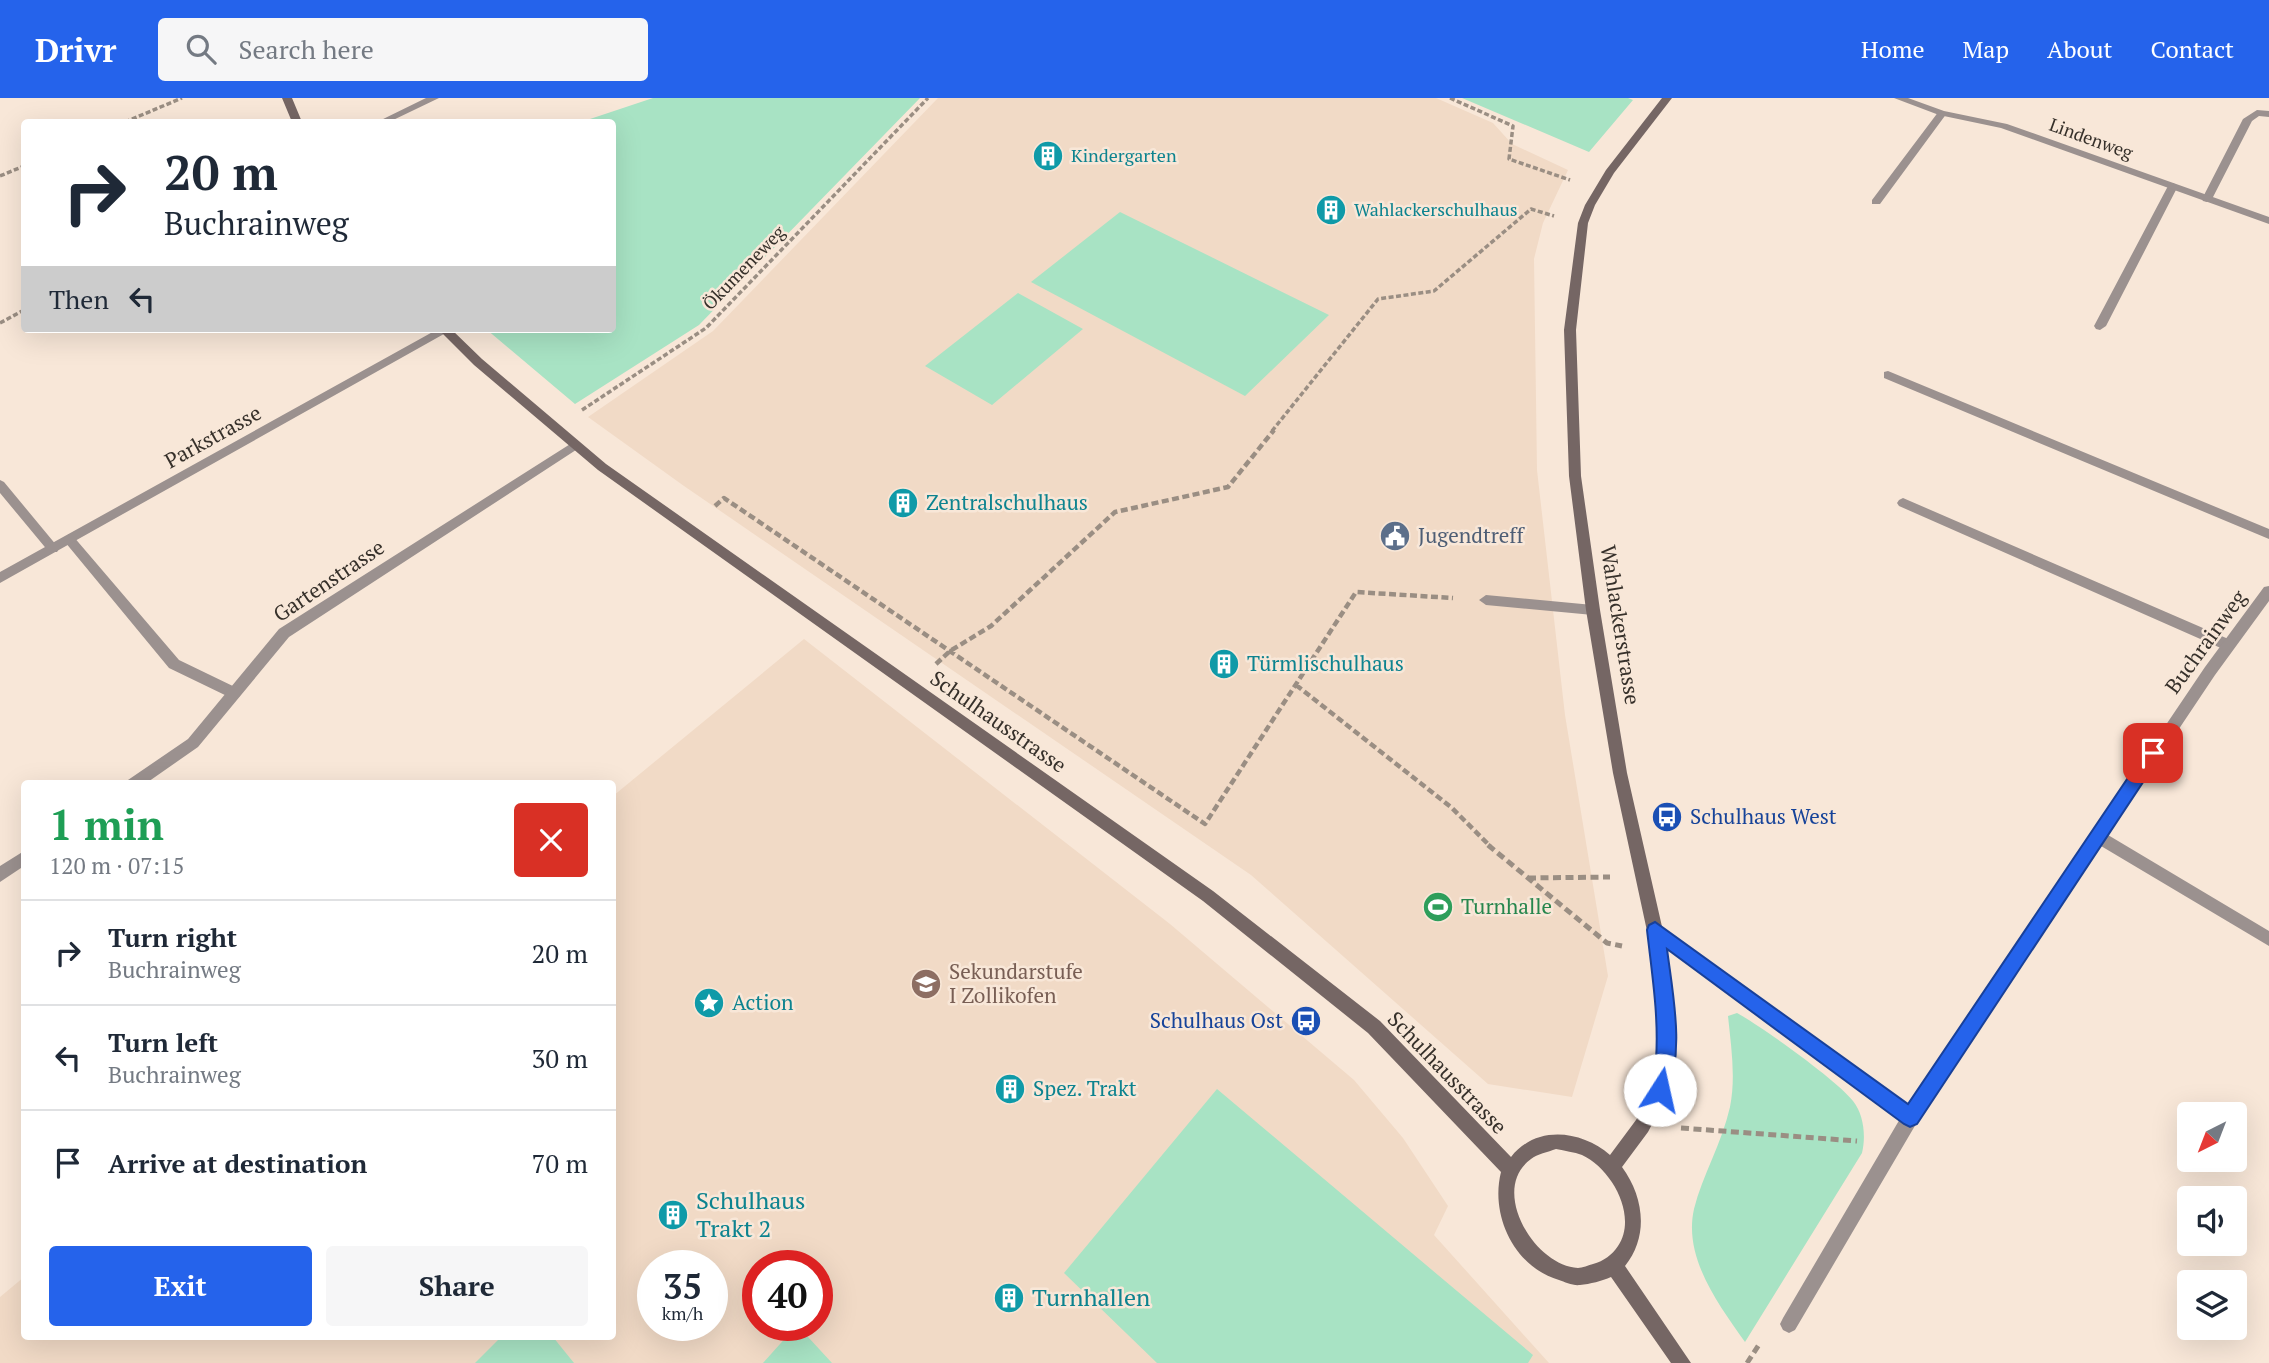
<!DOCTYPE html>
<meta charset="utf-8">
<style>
:root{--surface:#fff;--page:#f6f6f7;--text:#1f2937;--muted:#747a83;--line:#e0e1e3;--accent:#2563eb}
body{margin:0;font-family:"PT Serif",serif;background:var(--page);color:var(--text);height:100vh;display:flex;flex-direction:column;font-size:26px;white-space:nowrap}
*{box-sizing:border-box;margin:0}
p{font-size:23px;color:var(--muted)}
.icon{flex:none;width:38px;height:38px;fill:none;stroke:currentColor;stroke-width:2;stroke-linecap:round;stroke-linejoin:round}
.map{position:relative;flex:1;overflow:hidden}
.sheet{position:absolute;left:21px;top:682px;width:595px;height:560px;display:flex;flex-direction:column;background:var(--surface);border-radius:7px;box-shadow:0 7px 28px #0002}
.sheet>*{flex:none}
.hud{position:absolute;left:21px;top:21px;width:595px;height:214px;border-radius:7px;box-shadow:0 7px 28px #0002;background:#fff;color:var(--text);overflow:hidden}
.needle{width:46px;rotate:222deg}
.controls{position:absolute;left:2177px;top:1004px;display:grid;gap:14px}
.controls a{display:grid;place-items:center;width:70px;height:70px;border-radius:7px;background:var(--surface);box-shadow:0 7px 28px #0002;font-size:35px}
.speed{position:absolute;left:637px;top:1152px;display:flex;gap:14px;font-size:35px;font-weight:700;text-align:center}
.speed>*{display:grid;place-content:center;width:91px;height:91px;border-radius:50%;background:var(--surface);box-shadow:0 7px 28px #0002;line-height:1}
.speed small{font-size:18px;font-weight:400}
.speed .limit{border:10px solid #d22;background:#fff;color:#111}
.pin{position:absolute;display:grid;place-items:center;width:60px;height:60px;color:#fff;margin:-30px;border-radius:14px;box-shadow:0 4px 10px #0006}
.me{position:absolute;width:77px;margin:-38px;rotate:10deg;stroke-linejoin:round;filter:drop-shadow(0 0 5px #0008)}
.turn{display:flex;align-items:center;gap:24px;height:147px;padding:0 28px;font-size:32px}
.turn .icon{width:91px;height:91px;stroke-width:2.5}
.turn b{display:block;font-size:49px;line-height:60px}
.then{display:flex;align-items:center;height:66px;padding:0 28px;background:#0003;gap:14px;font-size:26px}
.round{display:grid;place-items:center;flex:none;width:74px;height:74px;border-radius:7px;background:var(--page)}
.overview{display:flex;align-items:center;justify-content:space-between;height:119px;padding:0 28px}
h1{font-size:42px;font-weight:600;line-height:52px;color:#1e9e55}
.primary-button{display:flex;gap:14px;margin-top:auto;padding:14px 28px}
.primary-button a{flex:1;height:80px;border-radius:7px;background:var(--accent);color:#fff;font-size:28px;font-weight:600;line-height:80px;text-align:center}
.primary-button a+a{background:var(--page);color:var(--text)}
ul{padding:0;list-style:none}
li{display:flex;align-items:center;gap:21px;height:105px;padding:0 28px;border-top:2px solid var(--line)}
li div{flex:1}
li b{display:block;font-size:26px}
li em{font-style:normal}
header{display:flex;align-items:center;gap:42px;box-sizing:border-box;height:98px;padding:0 35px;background:var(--accent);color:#fff}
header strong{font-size:33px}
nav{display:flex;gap:38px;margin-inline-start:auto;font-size:24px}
.search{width:490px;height:63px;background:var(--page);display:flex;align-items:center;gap:18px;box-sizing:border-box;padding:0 24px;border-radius:7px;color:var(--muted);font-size:26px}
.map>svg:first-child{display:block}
.built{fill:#f1dac6;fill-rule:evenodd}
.green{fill:#a8e3c4}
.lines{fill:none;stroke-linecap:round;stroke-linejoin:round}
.path-far2{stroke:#9a8e83;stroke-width:3.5;stroke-dasharray:5 2.5;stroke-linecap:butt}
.path-far1{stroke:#9a8e83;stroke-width:4.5;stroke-dasharray:7 3.5;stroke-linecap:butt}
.path{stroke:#9a8e83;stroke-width:5;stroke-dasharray:8 4.5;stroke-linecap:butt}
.lane{fill:#9b918f;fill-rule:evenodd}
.street{fill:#9b918f;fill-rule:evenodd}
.secondary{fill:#756664;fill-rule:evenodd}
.route{fill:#2563eb;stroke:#184099;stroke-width:2}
.labels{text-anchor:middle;stroke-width:5;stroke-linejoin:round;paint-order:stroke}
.far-street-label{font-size:18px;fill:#36302a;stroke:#f8e7d8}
.far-culture-label{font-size:18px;fill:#0d838f;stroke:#f8e7d8;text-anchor:start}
.street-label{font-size:21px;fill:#36302a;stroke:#f8e7d8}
.culture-label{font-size:21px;fill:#0d838f;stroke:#f8e7d8;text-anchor:start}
.service-label{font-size:21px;fill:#4e5e75;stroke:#f8e7d8;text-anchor:start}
.transit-label{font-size:21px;fill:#164399;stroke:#f8e7d8;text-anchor:start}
.leisure-label{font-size:21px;fill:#27864d;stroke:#f8e7d8;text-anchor:start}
.education-label{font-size:21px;fill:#785e54;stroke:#f8e7d8;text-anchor:start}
.near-culture-label{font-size:24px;fill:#0d838f;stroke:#f8e7d8;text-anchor:start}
</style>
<header>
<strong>Drivr</strong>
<div class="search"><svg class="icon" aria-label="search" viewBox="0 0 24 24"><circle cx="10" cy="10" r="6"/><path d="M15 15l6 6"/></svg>Search here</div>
<nav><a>Home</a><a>Map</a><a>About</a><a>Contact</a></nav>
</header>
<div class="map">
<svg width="2269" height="1265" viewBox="0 0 2269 1265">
<rect width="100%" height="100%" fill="#f8e7d8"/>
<path class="built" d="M938,0h498l57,25 19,21 56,26 -25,53 -9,36 3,211 28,245 43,261 -36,121 -84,-13 -237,-209 -567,-389 -96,-69 125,-86z
M804,541l366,285 184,156 49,58 45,68 -14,29 115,128h-1549v-66l24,-20v60h588l1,-541zM653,1167h59v60h-59zM758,1167h59v60h-59z"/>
<path class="green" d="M653,0h267l-221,227 -124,79 -89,-75h126v-207h-31z
M1462,0h166l5,2 -44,52z
M1120,114l209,103 -84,81 -214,-114z
M1018,195l65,36 -91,76 -67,-39z
M1737,915c24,13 101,68 116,88 11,14 13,35 9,52l-117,189c-26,-37 -62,-84 -51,-133 8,-33 28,-66 36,-102 6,-30 1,-61 -2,-91z
M1217,991l316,266 -5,8h-371l-93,-90z
M797,1227l35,38h-69z
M501,1239h52l21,26h-99z"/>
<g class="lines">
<path class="path-far2" d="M1450,0l63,28 -4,33 61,21
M125,24l57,-24
M0,78l24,-10
M0,225l24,-13
M582,312l124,-82 222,-230
M1272,333l106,-132 56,-8 97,-82 23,7"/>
<path class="path-far1" d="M715,408l9,-8 481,326 151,-232 97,6
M936,566l14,-13 41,-25 124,-114 113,-25 46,-57
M1296,587l156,123 38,38"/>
<path class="path" d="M1488,747l119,98 15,3
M1528,780l82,-1
M1681,1030l176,13
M1747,1265l13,-20"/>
<path class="lane" d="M426,0h13l-50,24h-12z
M2257,12l12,1v6l-10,-1 -7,5 -40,78 -5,3 -4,-1 -1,-2 41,-80z
M1939,13l8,2 -67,91h-8v-4z
M2173,85l5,3 -72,140 -6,4 -4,-1 -2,-3 74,-140z
M1888,273l381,158v10l-385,-161v-6z
M0,382l4,2 53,64 2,3 -2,3h-8l-49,-59z
M1903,400l330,143 2,4 -7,5 -5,-1 -324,-143 -2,-3 2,-3z
M69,436l4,2 106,124 60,29 2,4 -2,4h-10l-60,-29 -104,-126 -2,-3z
M1486,497l107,10 7,5 -7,5 -107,-10 -7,-5z
M1910,1012l6,2 2,6 -2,6 -121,206 -6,3 -6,-3 -3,-6 3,-6 121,-206z"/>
<path class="street" d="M1894,0h14l36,13 63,13 262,93v7l-268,-96 -62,-13z
M438,231l13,1 -451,253v-11z
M575,343l4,1 2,3 -2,3 -290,189 -91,110 -53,37h-19l2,-4 60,-41 91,-110z
M2269,488v15l-54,74 -107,160 161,96v15l-168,-100 -185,278 -6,2 -260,-190 -3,-5 3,-5 5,-2 5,2 248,180 182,-269 2,-6 3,-1 110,-163 59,-80z
M24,753v15l-24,16v-16z"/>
<path class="secondary" d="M282,0h10l10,24h-10z
M1662,0h10l-58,75 -19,32 -7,18 -12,107 5,146 19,134 27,163 36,158 11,81v50l-9,37 -17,33 -26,35c22,30 27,69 3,99l66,97h-20l-60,-86c-9,4 -21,7 -31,8 -7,1 -15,-3 -21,-5 -45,-13 -69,-65 -58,-108l-133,-139 -165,-132 -605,-431 -124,-105 -36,-36h13l31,30 124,105 607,427 167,130 131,136c25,-32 70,-27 99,-2l26,-35 13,-24 9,-34v-50l-11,-81 -34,-158 -27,-163 -17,-134 -5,-146 14,-107 7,-18 21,-35zM1556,1051c9,2 18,3 26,6 30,14 56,61 36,91 -6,9 -14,15 -25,18 -4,1 -11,4 -15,4 -44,-2 -89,-79 -47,-109 6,-5 17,-7 25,-10z"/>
</g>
<path class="route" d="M2153,648l6,2 2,5 -2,5 -242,366 -7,3 -6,-3 -237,-175c6,47 18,103 -1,148l-6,3 -7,-3c-5,-12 2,-24 3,-37 3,-43 -4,-86 -9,-130l2,-5 6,-3 253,182 240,-356z"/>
<defs>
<g id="building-disc" transform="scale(1.575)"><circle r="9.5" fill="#0f9aa8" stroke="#f8e7d8"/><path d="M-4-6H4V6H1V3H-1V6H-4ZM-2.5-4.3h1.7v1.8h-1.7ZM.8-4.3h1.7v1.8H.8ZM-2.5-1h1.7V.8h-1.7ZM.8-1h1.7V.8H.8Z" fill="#fff"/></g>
<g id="civic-disc" transform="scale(1.575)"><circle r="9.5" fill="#5c6f8a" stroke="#f8e7d8"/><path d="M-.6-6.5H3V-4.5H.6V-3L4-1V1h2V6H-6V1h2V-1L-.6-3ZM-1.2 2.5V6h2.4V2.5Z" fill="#fff"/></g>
<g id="bus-disc" transform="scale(1.575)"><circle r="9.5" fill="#1a4fb4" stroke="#f8e7d8"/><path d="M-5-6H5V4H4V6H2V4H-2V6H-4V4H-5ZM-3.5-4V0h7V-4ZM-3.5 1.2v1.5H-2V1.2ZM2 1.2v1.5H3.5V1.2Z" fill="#fff"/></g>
<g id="stadium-disc" transform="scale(1.575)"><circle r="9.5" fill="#2e9e5b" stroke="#f8e7d8"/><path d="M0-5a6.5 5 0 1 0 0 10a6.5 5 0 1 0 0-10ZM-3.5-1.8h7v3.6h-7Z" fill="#fff"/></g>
<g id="school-disc" transform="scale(1.575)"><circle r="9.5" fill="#8d6e63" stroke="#f8e7d8"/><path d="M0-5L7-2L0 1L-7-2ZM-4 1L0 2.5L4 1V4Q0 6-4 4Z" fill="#fff"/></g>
<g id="sight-disc" transform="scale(1.575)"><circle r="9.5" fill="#0f9aa8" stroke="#f8e7d8"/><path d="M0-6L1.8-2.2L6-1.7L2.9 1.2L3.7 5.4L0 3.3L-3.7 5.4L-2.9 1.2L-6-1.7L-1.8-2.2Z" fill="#fff"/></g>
</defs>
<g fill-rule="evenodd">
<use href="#building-disc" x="1048" y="58"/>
<use href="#building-disc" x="1331" y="112"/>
<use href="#building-disc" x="903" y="405"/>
<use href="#civic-disc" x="1395" y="438"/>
<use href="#building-disc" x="1224" y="566"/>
<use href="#bus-disc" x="1667" y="719"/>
<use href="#stadium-disc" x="1438" y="809"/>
<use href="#school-disc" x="926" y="886"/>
<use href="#sight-disc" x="709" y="905"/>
<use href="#bus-disc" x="1306" y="923"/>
<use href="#building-disc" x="1010" y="991"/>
<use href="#building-disc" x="673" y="1117"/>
<use href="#building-disc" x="1009" y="1200"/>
</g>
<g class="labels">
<g class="far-street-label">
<text transform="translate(2091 41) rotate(20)" y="6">Lindenweg</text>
<text transform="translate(744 170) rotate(-46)" y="6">Ökumeneweg</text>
</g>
<g class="far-culture-label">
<text x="1071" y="64">Kindergarten</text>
<text x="1354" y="118">Wahlackerschulhaus</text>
</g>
<g class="street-label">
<text transform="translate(213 339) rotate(-29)" y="7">Parkstrasse</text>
<text transform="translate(329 483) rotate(-34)" y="7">Gartenstrasse</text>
<text transform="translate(1620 527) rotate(81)" y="7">Wahlackerstrasse</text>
<text transform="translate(2206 544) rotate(-54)" y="7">Buchrainweg</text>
<text transform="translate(998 624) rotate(35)" y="7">Schulhausstrasse</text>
<text transform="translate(1447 975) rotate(46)" y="7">Schulhausstrasse</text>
</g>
<g class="culture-label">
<text x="926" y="412">Zentralschulhaus</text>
<text x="1247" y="573">Türmlischulhaus</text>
<text x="732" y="912">Action</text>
<text x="1033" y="998">Spez. Trakt</text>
</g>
<g class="service-label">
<text x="1418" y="445">Jugendtreff</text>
</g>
<g class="transit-label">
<text x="1690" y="726">Schulhaus West</text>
<text x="1283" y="930" text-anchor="end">Schulhaus Ost</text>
</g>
<g class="leisure-label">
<text x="1461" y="816">Turnhalle</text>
</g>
<g class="education-label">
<text x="949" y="881">Sekundarstufe<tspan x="949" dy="24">I Zollikofen</tspan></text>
</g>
<g class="near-culture-label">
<text x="696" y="1111">Schulhaus<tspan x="696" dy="28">Trakt 2</tspan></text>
<text x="1032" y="1208">Turnhallen</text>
</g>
</g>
</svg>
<div class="controls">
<a><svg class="needle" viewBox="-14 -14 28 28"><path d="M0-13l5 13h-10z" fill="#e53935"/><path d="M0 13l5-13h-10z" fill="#747a83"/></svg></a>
<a><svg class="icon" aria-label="sound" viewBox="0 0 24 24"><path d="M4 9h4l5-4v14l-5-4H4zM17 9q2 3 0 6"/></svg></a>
<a><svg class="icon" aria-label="layers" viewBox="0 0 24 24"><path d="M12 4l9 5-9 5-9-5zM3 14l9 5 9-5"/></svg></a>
</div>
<div class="speed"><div>35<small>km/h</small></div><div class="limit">40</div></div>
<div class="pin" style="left:2153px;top:655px;background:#d93025"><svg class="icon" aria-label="arrive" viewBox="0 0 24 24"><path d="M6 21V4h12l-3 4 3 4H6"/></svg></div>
<svg class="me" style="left:1660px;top:992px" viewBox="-20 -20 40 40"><circle r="19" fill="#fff"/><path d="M0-13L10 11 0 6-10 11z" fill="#2563eb"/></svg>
<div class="hud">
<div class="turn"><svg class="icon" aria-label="right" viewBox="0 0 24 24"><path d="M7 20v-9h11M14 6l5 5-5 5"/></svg><div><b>20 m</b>Buchrainweg</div></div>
<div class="then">Then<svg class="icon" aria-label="left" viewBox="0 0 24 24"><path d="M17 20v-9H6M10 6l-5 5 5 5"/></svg></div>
</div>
<section class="sheet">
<div class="overview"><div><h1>1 min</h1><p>120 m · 07:15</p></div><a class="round" style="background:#d93025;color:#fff"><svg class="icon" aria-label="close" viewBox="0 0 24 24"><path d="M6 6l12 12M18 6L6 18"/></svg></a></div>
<ul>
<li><svg class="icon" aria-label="right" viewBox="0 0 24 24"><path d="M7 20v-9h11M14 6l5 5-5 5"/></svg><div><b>Turn right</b><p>Buchrainweg</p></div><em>20 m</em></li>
<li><svg class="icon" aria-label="left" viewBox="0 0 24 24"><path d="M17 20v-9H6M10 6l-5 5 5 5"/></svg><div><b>Turn left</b><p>Buchrainweg</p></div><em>30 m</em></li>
<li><svg class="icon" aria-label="arrive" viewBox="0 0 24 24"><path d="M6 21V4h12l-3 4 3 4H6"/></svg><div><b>Arrive at destination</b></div><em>70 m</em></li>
</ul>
<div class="primary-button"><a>Exit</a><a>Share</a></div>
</section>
</div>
